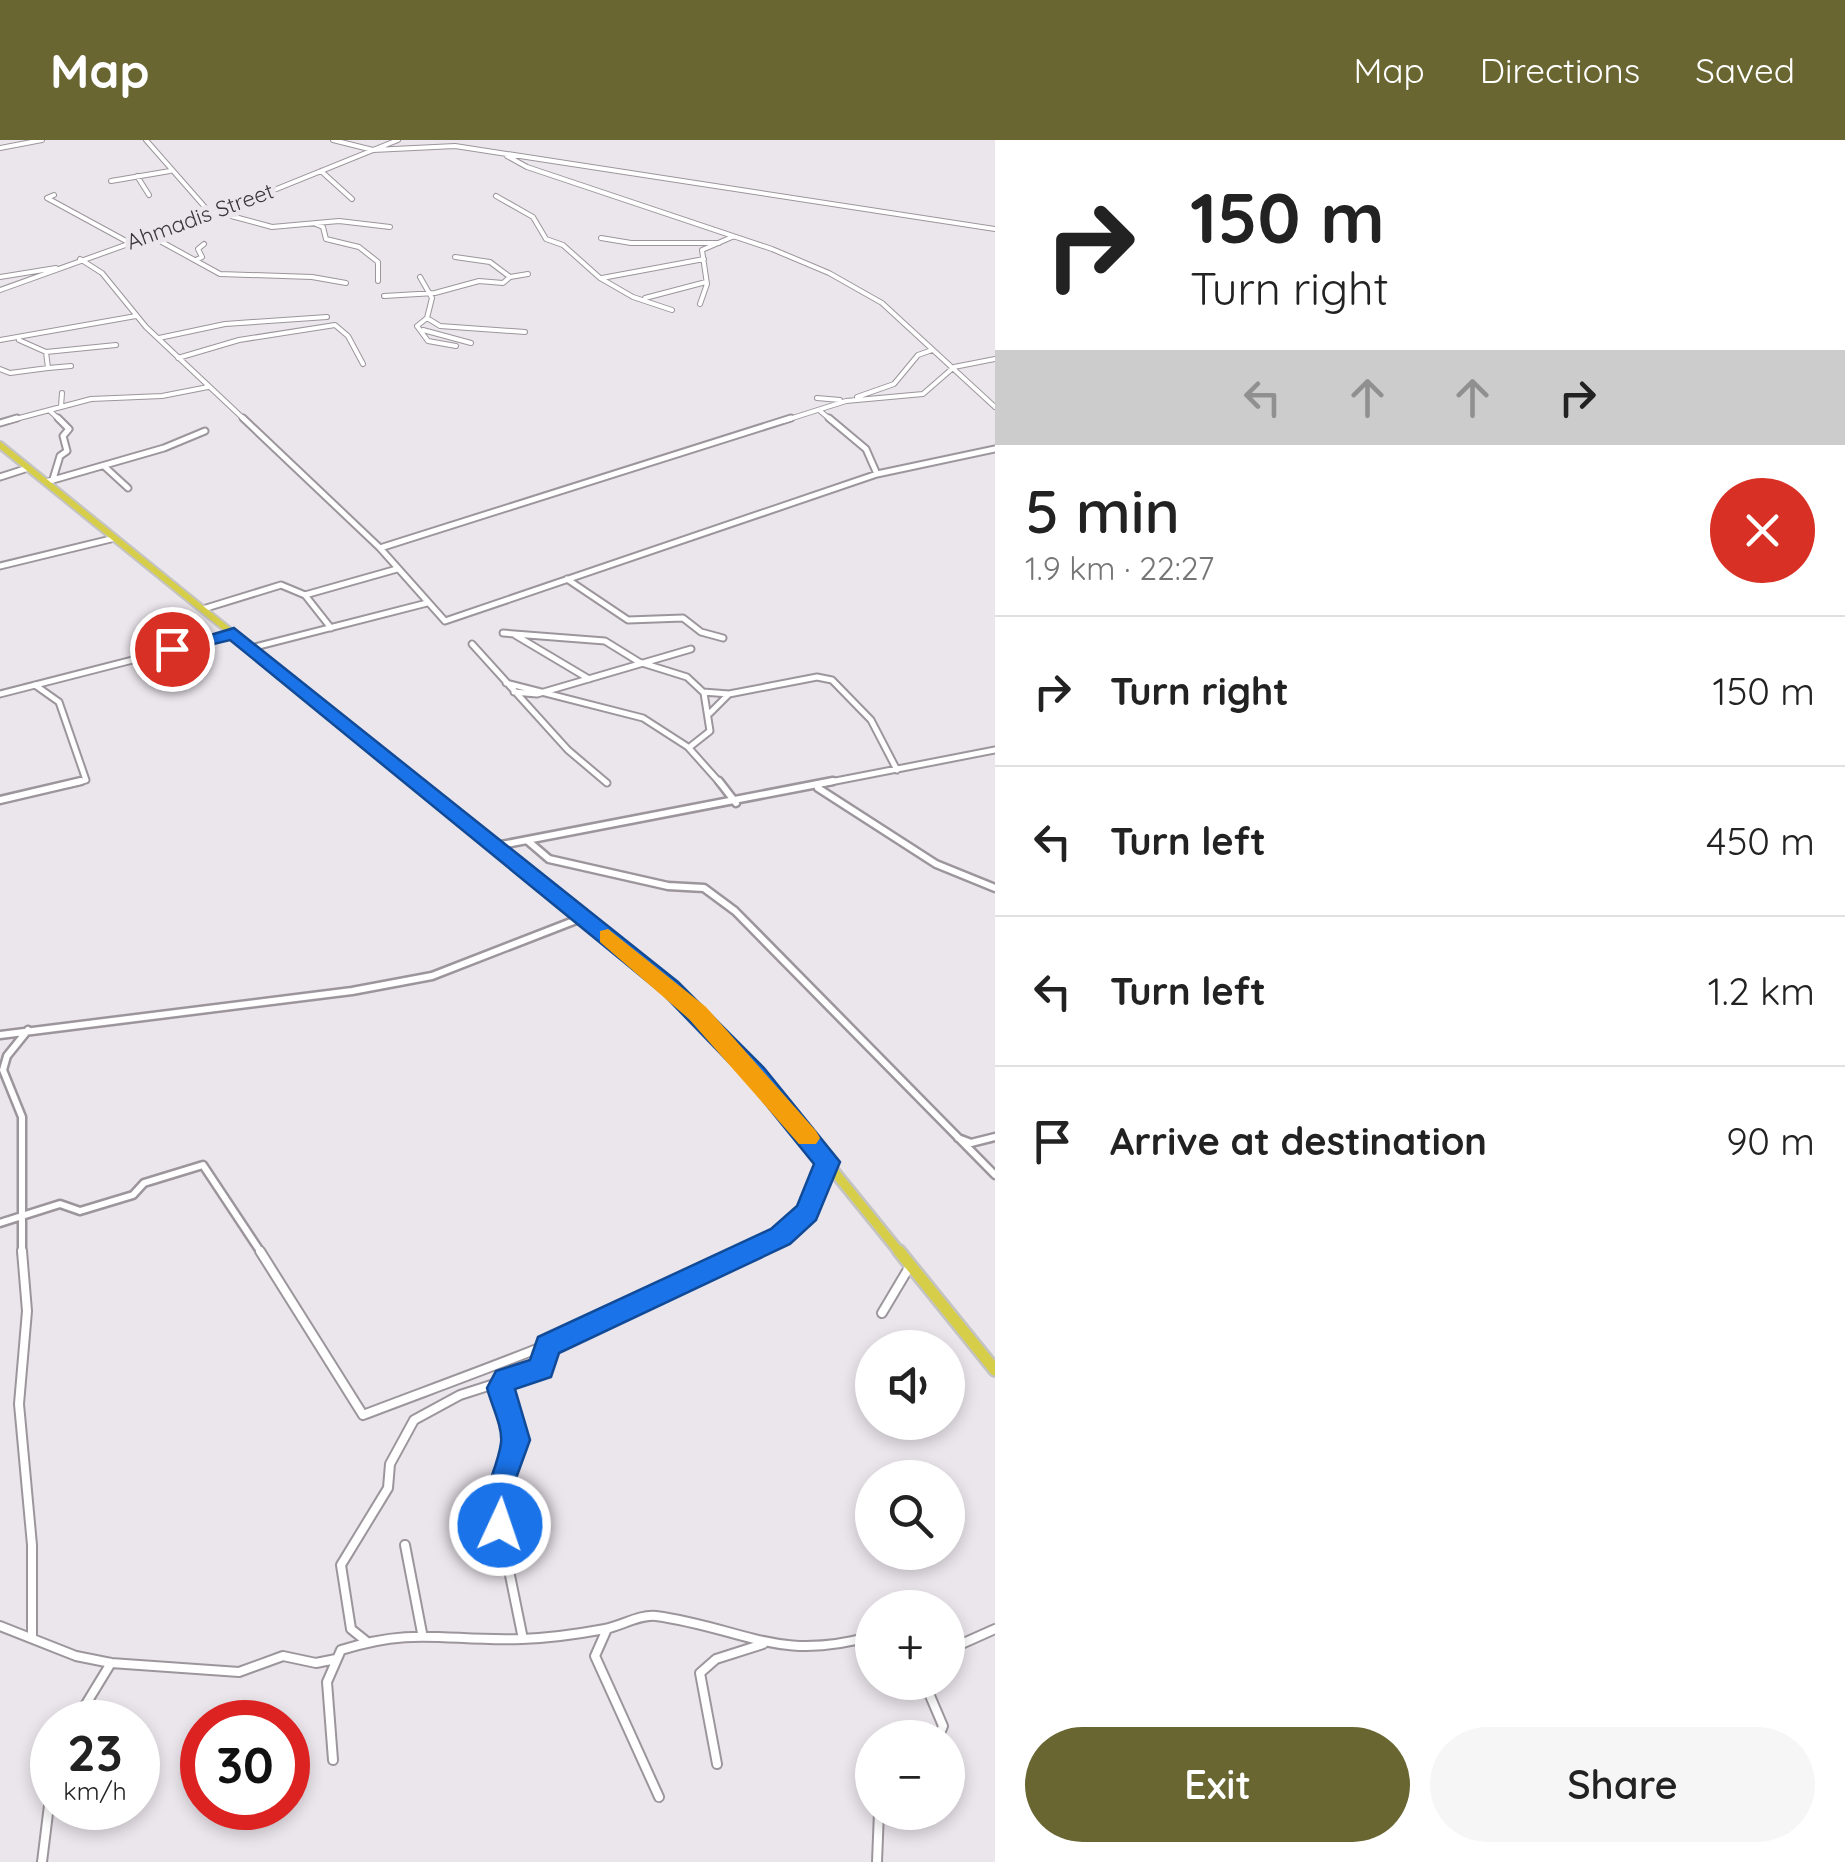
<!DOCTYPE html>
<meta charset="utf-8">
<style>
:root{--surface:#fff;--page:#f6f6f6;--text:#222;--muted:#767676;--line:#e0e0e0;--accent:#696632}
body{margin:0;font-family:Quicksand,sans-serif;background:var(--page);color:var(--text);height:100vh;display:flex;flex-direction:column;font-size:38px;white-space:nowrap}
*{box-sizing:border-box;margin:0}
p{font-size:32px;color:var(--muted)}
.icon{flex:none;width:55px;height:55px;fill:none;stroke:currentColor;stroke-width:2;stroke-linecap:round;stroke-linejoin:round}
.map{position:relative;flex:1;overflow:hidden}
.details{display:flex;flex-direction:column;background:var(--surface);width:850px}
.details>*{flex:none}
.top-card{background:#fff;color:var(--text);overflow:hidden}
.tools{position:absolute;left:855px;top:1190px;display:grid;gap:20px}
.tools a{display:grid;place-items:center;width:110px;height:110px;border-radius:50%;background:var(--surface);box-shadow:0 5px 15px #0003;font-size:50px}
.speed{position:absolute;left:30px;top:1560px;display:flex;gap:20px;font-size:50px;font-weight:700;text-align:center}
.speed>*{display:grid;place-content:center;width:130px;height:130px;border-radius:50%;background:var(--surface);box-shadow:0 5px 15px #0003;line-height:1}
.speed small{font-size:25px;font-weight:400}
.speed .limit{border:15px solid #d22;background:#fff;color:#111}
.pin{position:absolute;display:grid;place-items:center;width:85px;height:85px;color:#fff;margin:-42px;border:5px solid #fff;border-radius:50%;box-shadow:0 2px 10px #0007}
.me{position:absolute;width:110px;margin:-55px;rotate:3deg;stroke-linejoin:round;filter:drop-shadow(0 0 8px #0008)}
.turn{display:flex;align-items:center;gap:35px;height:210px;padding:0 30px;font-size:45px}
.turn .icon{width:130px;height:130px;stroke-width:2.5}
.turn b{display:block;font-size:70px;line-height:85px}
.lanes{display:flex;align-items:center;height:95px;padding:0 30px;background:#0003;justify-content:center;gap:50px;direction:ltr}
.lanes .off{opacity:.35}
.round{display:grid;place-items:center;flex:none;width:105px;height:105px;border-radius:52px;background:var(--page)}
.summary{display:flex;align-items:center;justify-content:space-between;height:170px;padding:0 30px}
h1{font-size:60px;font-weight:600;line-height:75px}
.cta{display:flex;gap:20px;margin-top:auto;padding:20px 30px}
.cta a{flex:1;height:115px;border-radius:60px;background:var(--accent);color:#fff;font-size:40px;font-weight:600;line-height:115px;text-align:center}
.cta a+a{background:var(--page);color:var(--text)}
ul{padding:0;list-style:none}
li{display:flex;align-items:center;gap:30px;height:150px;padding:0 30px;border-top:2px solid var(--line)}
li div{flex:1}
li b{display:block;font-size:38px}
li em{font-style:normal}
header{display:flex;align-items:center;gap:60px;box-sizing:border-box;height:140px;padding:0 50px;background:var(--accent);color:#fff}
header strong{font-size:48px}
nav{display:flex;gap:55px;margin-inline-start:auto;font-size:35px}
main{display:flex;flex:1;min-height:0}
.map>svg:first-child{display:block}
.lines{fill:none;stroke-linecap:round;stroke-linejoin:round}
.minor-far3-casing{stroke:#9c969c;stroke-width:6}
.minor-far2-casing{stroke:#9c969c;stroke-width:9}
.minor-far1-casing{stroke:#9c969c;stroke-width:11}
.minor-casing{stroke:#9c969c;stroke-width:12}
.highway-far2-casing{stroke:#c4c3c4;stroke-width:10}
.highway-far1-casing{stroke:#c4c3c4;stroke-width:14}
.highway-casing{stroke:#c4c3c4;stroke-width:16}
.minor-far3{stroke:#fff;stroke-width:4}
.minor-far2{stroke:#fff;stroke-width:5}
.minor-far1{stroke:#fff;stroke-width:6}
.minor{stroke:#fff;stroke-width:8}
.highway-far2{stroke:#d6ce49;stroke-width:6}
.highway-far1{stroke:#d6ce49;stroke-width:9}
.highway{stroke:#d6ce49;stroke-width:11}
.route{fill:#1a73e8;stroke:#114b97;stroke-width:2.5}
.slow{fill:#f59e0b}
.labels{text-anchor:middle;stroke-width:10;stroke-linejoin:round;paint-order:stroke}
.far-street-label{font-size:22px;fill:#3a383a;stroke:#ebe5ec}
</style>
<header>
<strong>Map</strong>
<nav><a>Map</a><a>Directions</a><a>Saved</a></nav>
</header>
<main>
<div class="map">
<svg width="995" height="1722" viewBox="0 0 995 1722">
<rect width="100%" height="100%" fill="#ebe5ec"/>
<g class="lines">
<g class="minor-far3-casing">
<path id="minor-far3" d="M146,0l65,74
M333,0l40,10 82,-4 540,83
M0,8l42,-8
M507,16l20,11 245,82 57,24 53,30 113,104
M321,31l31,28
M137,36l12,19
M111,41l59,-10
M54,55l-7,3 79,43
M496,56l37,21 13,22 17,6 37,33 33,19 39,13
M220,73l52,14 67,-6 51,6
M316,84l7,3 3,12 33,8 19,15v19
M149,95l71,39 92,3 34,6
M601,98l30,5h88
M455,117l35,5 20,15 18,-3
M80,119l22,14 44,54 100,94
M196,120l6,-3 -4,-8 6,-5
M0,137l56,-9
M420,137l12,21 -5,20 13,8 85,6
M602,138l102,-19
M0,150l237,-85 161,-65
M384,156l51,-3 44,-12 24,2 7,-6
M645,158l61,-16
M700,164l7,-20 -5,-34 30,-13
M427,178l-10,8 11,15 28,5
M423,190l48,13
M159,198l66,-14 102,-7
M0,200l136,-24
M19,200l27,12 70,-7
M46,212l2,16 23,-2
M178,218l61,-18 96,-15 13,11 15,28
M0,229l10,4 38,-5
M857,257l37,-13 24,-29 14,-5
M817,258l23,2
M61,266l1,-13
M819,270l13,11
M50,271l11,10
M8,281l83,-22 71,-3 46,-9
M783,281l63,-20 77,-7 31,-27 41,-8"/>
</g>
<g class="minor-far2-casing">
<path id="minor-far2" d="M243,278l137,130 65,73 432,-147 118,-25
M829,278l37,31 11,25
M0,283l17,-5
M104,326l24,22
M0,337l28,-9
M53,339l7,-23 7,-5 -4,-15 6,-7 -11,-11
M46,342l118,-34 41,-17
M380,408l411,-130
M0,426l115,-28
M567,439l61,41 55,-2 18,14 22,6
M305,455l26,33
M203,469l78,-24 24,10 92,-26
M503,493l102,8 34,21 48,15 16,15 26,2
M515,495l74,44
M472,504l96,106 39,33
M251,508l176,-45
M506,543l137,35 45,29 33,37
M35,545l24,17 27,78 -16,4
M514,552l23,2 154,-45
M0,554l234,-60
M710,573l19,-19 88,-17 15,3 39,40 26,50
M691,606l19,-15 -6,-38
M820,644l175,-34"/>
</g>
<g class="minor-far1-casing">
<path id="minor-far1" d="M719,641l17,22
M818,648l118,76 59,24
M0,660l81,-19
M528,701l21,18 119,27 36,2 31,23 260,264
M496,706l337,-65
M0,895l352,-44 80,-15 152,-59
M958,998l13,5 24,-6
M0,1083l60,-19 20,7 53,-16 11,-12 59,-18 59,89
M22,1114v-137l-19,-47 4,-14 21,-26
M747,1114l10,-3 50,-39 20,-49"/>
</g>
<g class="minor-casing">
<path id="minor" d="M22,1111l5,60 -8,93 13,141v92
M260,1111l103,164c92,-35 185,-68 274,-108 41,-19 75,-44 119,-56
M882,1173l28,-47
M500,1385l-3,-33 18,-52 -14,-52 4,-7
M405,1405l17,88
M504,1406l19,93
M0,1486l76,30 35,7 128,9 44,-16 33,7 20,-4
M607,1489l-12,27 64,141
M366,1501l-15,-12 -10,-64 47,-77 2,-24 24,-44 46,-25 81,-26 6,-24
M948,1510l47,-21
M930,1542l-2,9 15,35 -5,12
M75,1582l36,-59
M333,1620l-6,-78 14,-32c75,-24 108,-8 181,-11 27,-1 56,-5 83,-10 16,-3 35,-15 51,-13 87,12 122,47 216,20
M717,1624l-17,-91 16,-14 47,-15
M42,1722l10,-81
M877,1722l2,-50"/>
</g>
<g class="highway-far2-casing">
<path id="highway-far2" d="M0,305l418,339"/>
</g>
<g class="highway-far1-casing">
<path id="highway-far1" d="M415,641l255,207 85,86 146,180"/>
</g>
<g class="highway-casing">
<path id="highway" d="M899,1111l96,119"/>
</g>
<use href="#minor-far3" class="minor-far3"/>
<use href="#minor-far2" class="minor-far2"/>
<use href="#minor-far1" class="minor-far1"/>
<use href="#minor" class="minor"/>
<use href="#highway-far2" class="highway-far2"/>
<use href="#highway-far1" class="highway-far1"/>
<use href="#highway" class="highway"/>
</g>
<path class="route" d="M234,488l444,354 86,86 76,94 -24,58 -26,24 -231,109 -8,24 -36,12 15,51 -19,52 4,33 -4,10 -11,4 -10,-4c-16,-37 6,-57 11,-92 2,-16 -10,-39 -14,-55l9,-17 34,-11 8,-23 233,-108 26,-23 17,-42 -67,-83 -84,-87 -433,-354 -58,14 -9,-5z"/>
<path class="slow" d="M608,789l98,78 110,124 4,7 -4,6h-17l-110,-125 -89,-77v-11z"/>
<g class="labels">
<g class="far-street-label">
<text transform="translate(200 76) rotate(-20)" y="8">Ahmadis Street</text>
</g>
</g>
</svg>
<div class="tools">
<a><svg class="icon" aria-label="sound" viewBox="0 0 24 24"><path d="M4 9h4l5-4v14l-5-4H4zM17 9q2 3 0 6"/></svg></a>
<a><svg class="icon" aria-label="search" viewBox="0 0 24 24"><circle cx="10" cy="10" r="6"/><path d="M15 15l6 6"/></svg></a>
<a>+</a>
<a>−</a>
</div>
<div class="speed"><div>23<small>km/h</small></div><div class="limit">30</div></div>
<div class="pin" style="left:172px;top:509px;background:#d93025"><svg class="icon" aria-label="arrive" viewBox="0 0 24 24"><path d="M6 21V4h12l-3 4 3 4H6"/></svg></div>
<svg class="me" style="left:500px;top:1385px" viewBox="-20 -20 40 40"><circle r="17" fill="#1a73e8" stroke="#fff" stroke-width="3"/><path d="M0-11L8 9 0 5-8 9z" fill="#fff"/></svg>
</div>
<section class="details">
<div class="top-card">
<div class="turn"><svg class="icon" aria-label="right" viewBox="0 0 24 24"><path d="M7 20v-9h11M14 6l5 5-5 5"/></svg><div><b>150 m</b>Turn right</div></div>
<div class="lanes"><svg class="icon off" aria-label="left" viewBox="0 0 24 24"><path d="M17 20v-9H6M10 6l-5 5 5 5"/></svg><svg class="icon off" aria-label="ahead" viewBox="0 0 24 24"><path d="M12 20V5M6 11l6-6 6 6"/></svg><svg class="icon off" aria-label="ahead" viewBox="0 0 24 24"><path d="M12 20V5M6 11l6-6 6 6"/></svg><svg class="icon" aria-label="right" viewBox="0 0 24 24"><path d="M7 20v-9h11M14 6l5 5-5 5"/></svg></div>
</div>
<div class="summary"><div><h1>5 min</h1><p>1.9 km · 22:27</p></div><a class="round" style="background:#d93025;color:#fff"><svg class="icon" aria-label="close" viewBox="0 0 24 24"><path d="M6 6l12 12M18 6L6 18"/></svg></a></div>
<ul>
<li><svg class="icon" aria-label="right" viewBox="0 0 24 24"><path d="M7 20v-9h11M14 6l5 5-5 5"/></svg><div><b>Turn right</b></div><em>150 m</em></li>
<li><svg class="icon" aria-label="left" viewBox="0 0 24 24"><path d="M17 20v-9H6M10 6l-5 5 5 5"/></svg><div><b>Turn left</b></div><em>450 m</em></li>
<li><svg class="icon" aria-label="left" viewBox="0 0 24 24"><path d="M17 20v-9H6M10 6l-5 5 5 5"/></svg><div><b>Turn left</b></div><em>1.2 km</em></li>
<li><svg class="icon" aria-label="arrive" viewBox="0 0 24 24"><path d="M6 21V4h12l-3 4 3 4H6"/></svg><div><b>Arrive at destination</b></div><em>90 m</em></li>
</ul>
<div class="cta"><a>Exit</a><a>Share</a></div>
</section>
</main>
